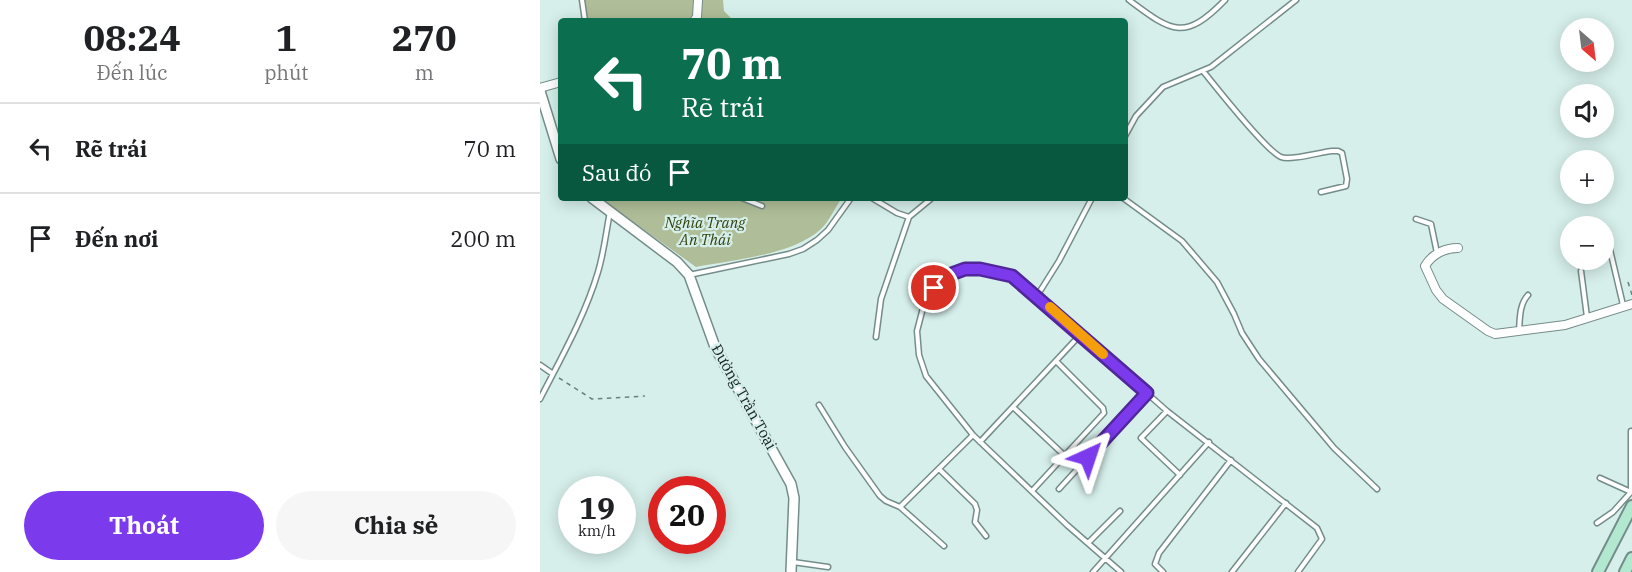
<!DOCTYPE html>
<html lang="vi">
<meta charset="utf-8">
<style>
:root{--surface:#fff;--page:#f6f6f6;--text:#202124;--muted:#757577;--line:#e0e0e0;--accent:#7c3aed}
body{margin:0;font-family:"IBM Plex Serif",serif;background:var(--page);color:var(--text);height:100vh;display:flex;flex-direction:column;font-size:22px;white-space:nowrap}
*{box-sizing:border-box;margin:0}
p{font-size:20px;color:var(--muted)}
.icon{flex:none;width:33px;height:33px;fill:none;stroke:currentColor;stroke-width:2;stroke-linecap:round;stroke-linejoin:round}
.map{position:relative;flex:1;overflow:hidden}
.panel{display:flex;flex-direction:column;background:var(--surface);width:540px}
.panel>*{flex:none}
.guide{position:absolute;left:18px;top:18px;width:570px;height:183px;border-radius:6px;box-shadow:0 3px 15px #0003;background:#0b6e4f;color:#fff;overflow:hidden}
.needle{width:39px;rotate:152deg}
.tools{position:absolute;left:1020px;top:18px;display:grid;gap:12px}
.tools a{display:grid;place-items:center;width:54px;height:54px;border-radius:50%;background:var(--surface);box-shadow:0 3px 15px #0003;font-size:30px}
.speed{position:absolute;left:18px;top:476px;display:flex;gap:12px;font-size:30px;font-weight:700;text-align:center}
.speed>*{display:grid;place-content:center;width:78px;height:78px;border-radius:50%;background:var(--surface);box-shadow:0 3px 15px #0003;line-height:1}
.speed small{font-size:15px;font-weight:400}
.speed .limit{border:9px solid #d22;background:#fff;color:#111}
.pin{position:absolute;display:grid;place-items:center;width:51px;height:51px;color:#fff;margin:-26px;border:3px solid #fff;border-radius:50%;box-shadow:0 2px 6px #0007}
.me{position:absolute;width:66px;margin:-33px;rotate:42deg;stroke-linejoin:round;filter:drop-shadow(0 0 4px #0008)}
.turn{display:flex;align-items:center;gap:21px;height:126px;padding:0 24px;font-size:27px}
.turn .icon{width:78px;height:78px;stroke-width:2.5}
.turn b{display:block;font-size:42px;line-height:51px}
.then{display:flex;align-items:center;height:57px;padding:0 24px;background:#0003;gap:12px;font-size:22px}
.eta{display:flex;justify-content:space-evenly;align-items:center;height:102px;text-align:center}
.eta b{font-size:36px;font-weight:700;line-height:42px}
.button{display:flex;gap:12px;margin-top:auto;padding:12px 24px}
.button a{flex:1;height:69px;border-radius:36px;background:var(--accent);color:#fff;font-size:24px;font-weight:700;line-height:69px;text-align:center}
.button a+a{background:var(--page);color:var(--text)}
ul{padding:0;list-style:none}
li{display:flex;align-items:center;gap:18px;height:90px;padding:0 24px;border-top:2px solid var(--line)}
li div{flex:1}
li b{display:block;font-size:22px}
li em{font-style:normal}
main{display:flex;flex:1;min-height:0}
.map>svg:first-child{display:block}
.green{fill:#afbe98}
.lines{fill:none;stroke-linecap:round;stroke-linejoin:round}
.service-casing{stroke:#758d8a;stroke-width:7}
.minor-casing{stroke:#758d8a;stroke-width:10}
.tertiary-casing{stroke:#758d8a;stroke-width:12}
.secondary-casing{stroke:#758d8a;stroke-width:14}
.path{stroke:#6e7f7c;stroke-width:1.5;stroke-dasharray:4.5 4.5;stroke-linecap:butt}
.service{stroke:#fff;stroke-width:4}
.minor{stroke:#fff;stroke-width:8}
.tertiary{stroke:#fff;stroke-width:9}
.secondary{stroke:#b2e7d0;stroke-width:10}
.route-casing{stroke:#51269a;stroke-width:15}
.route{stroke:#7c3aed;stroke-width:10}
.slow{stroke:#f59e0b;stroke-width:10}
.labels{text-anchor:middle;stroke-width:4.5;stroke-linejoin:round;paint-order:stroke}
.park-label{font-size:15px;font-style:italic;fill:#32410e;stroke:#d6efeb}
.street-label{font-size:15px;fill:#17211f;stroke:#d6efeb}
</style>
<main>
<section class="panel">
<div class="eta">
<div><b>08:24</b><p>Đến lúc</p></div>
<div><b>1</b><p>phút</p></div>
<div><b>270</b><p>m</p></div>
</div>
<ul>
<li><svg class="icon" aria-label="left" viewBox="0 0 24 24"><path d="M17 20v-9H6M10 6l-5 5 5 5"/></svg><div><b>Rẽ trái</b></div><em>70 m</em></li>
<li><svg class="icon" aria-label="arrive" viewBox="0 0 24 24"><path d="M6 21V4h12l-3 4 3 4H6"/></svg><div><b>Đến nơi</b></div><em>200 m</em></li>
</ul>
<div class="button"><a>Thoát</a><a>Chia sẻ</a></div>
</section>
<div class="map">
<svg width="1092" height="572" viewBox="0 0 1092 572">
<rect width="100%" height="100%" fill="#d6efeb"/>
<path class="green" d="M40,0h143l1,11 10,10h-152z
M302,198c-7,9 -13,24 -21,31 -28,26 -88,31 -125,38l-95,-68z"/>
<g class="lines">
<g class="service-casing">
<path id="service" d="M42,0l3,21
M589,0c43,32 55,42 96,0
M663,71c13,16 63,80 78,86 9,4 40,-5 51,-6h6l4,2 5,26 -1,7 -25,6
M585,136l11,-20 27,-29 48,-20 85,-67
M202,198l20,8
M332,198l25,15 12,4 23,-19
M552,198l-33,63 -22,35 130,115 150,117 5,11 -24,33
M583,198l59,43 35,41 17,32 8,19 17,26 75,89 43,41
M876,219l15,5 6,29
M1067,237l16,68
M1041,271l6,46
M149,275l100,-21 14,-5 14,-9 11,-10 23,-32
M497,296l-25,-20 -15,-5 -17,-2 -27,3 -19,16 -10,16 -7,27 2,24 7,21 47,59 94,90 54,47
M979,331c1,-12 0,-26 9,-36
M336,337l5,-38 28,-82
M0,365l13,9
M0,399c21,-41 45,-83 58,-127 6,-20 8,-40 12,-60
M279,405l26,42 35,49 6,5 14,6 73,-72
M473,407l52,49
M627,411l-26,27 39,37
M440,442l101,-108
M399,469l36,35 2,6 -2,12 11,14
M1060,478l31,14
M519,489l88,-96
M492,491l72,-78 -1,-5 -47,-47
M360,507l44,39
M1057,523l16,-11 18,-20v-61
M548,543l32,-32
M253,562l35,5
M553,572l116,-130
M623,572l-8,-8 4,-11 72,-93
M692,572l54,-69"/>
</g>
<g class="minor-casing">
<path id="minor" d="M154,21l3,-4 1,-17
M0,88l21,-6
M918,248c-13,0 -26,6 -33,18l11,24 7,9 45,32 7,3 70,-9 67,-21"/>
</g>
<g class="tertiary-casing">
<path id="tertiary" d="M0,91l21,68
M52,198l85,64 12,13 26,72 76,137 3,14 -3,74"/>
</g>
<g class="secondary-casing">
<path id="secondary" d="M1058,572l34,-66
M1085,572l7,-14"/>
</g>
<path class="path" d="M1088,282l4,13
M19,378l33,21 53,-3"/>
<use href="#service" class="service"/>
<use href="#minor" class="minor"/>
<use href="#tertiary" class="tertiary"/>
<use href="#secondary" class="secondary"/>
</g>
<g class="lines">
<g class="route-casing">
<path id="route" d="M394,288l12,-12 19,-7h15l32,7 135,117 -59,64"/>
</g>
<use href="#route" class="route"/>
<path class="slow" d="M510,307l53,47"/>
</g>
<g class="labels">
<g class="park-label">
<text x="165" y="228">Nghĩa Trang<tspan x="165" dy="17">An Thái</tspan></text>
</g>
<g class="street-label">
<text transform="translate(204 397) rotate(61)" y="5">Đường Trần Toại</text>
</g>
</g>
</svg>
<div class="tools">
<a><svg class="needle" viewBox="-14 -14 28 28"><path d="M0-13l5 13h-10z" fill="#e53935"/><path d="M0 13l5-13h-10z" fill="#757577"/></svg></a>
<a><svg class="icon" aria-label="sound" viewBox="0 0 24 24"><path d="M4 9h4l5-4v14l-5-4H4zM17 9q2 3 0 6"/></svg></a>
<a>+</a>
<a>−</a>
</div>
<div class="speed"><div>19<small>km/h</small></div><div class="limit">20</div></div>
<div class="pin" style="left:394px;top:288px;background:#d93025"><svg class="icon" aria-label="arrive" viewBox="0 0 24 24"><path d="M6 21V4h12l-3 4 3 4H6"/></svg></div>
<svg class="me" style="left:548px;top:457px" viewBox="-20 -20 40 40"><path d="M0-17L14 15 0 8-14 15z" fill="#7c3aed" stroke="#fff" stroke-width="4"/></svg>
<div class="guide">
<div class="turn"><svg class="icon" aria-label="left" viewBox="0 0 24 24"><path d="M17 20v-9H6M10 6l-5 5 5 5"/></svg><div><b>70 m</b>Rẽ trái</div></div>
<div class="then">Sau đó<svg class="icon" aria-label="arrive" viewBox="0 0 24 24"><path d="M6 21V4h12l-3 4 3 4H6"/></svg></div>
</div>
</div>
</main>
